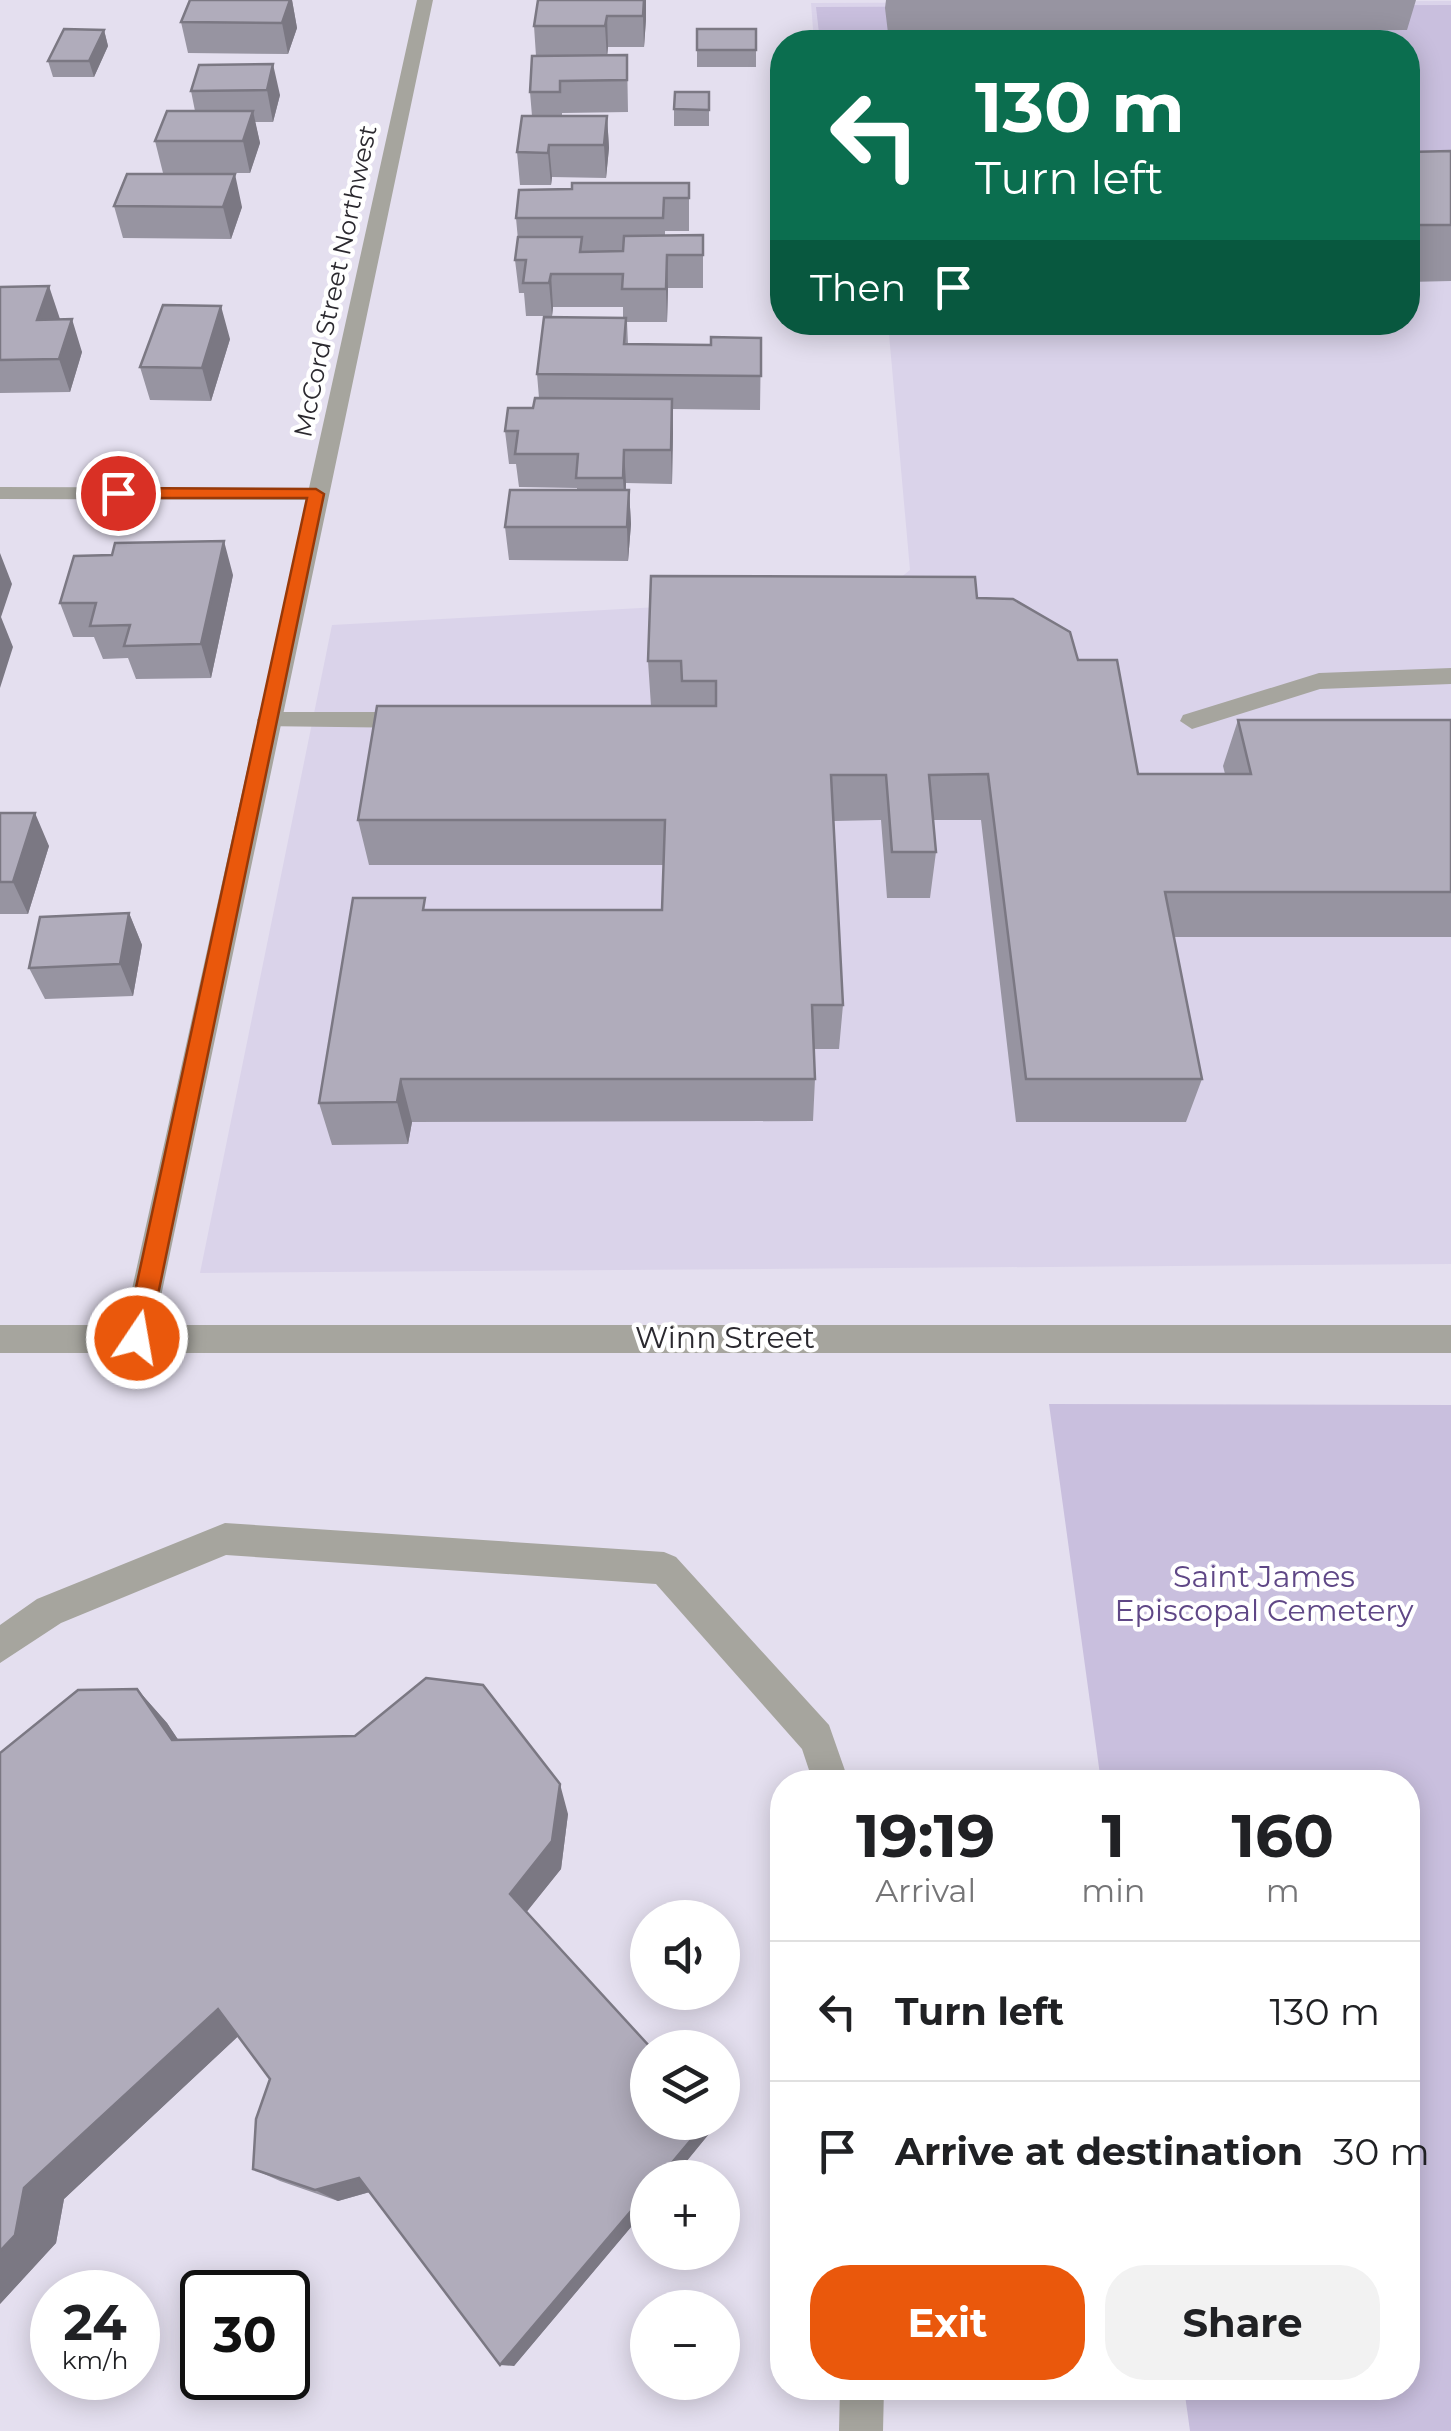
<!DOCTYPE html>
<meta charset="utf-8">
<style>
:root{--surface:#fff;--page:#f2f2f2;--text:#202124;--muted:#757577;--line:#e0e0e0;--accent:#ea580c}
body{margin:0;font-family:Montserrat,sans-serif;background:var(--page);color:var(--text);height:100vh;display:flex;flex-direction:column;font-size:38px;white-space:nowrap}
*{box-sizing:border-box;margin:0}
p{font-size:32px;color:var(--muted)}
.icon{flex:none;width:55px;height:55px;fill:none;stroke:currentColor;stroke-width:2;stroke-linecap:round;stroke-linejoin:round}
.map{position:relative;flex:1;overflow:hidden}
.sheet{position:absolute;left:770px;top:1770px;width:650px;height:630px;display:flex;flex-direction:column;background:var(--surface);border-radius:40px;box-shadow:0 5px 25px #0003}
.sheet>*{flex:none}
.banner{position:absolute;left:770px;top:30px;width:650px;height:305px;border-radius:40px;box-shadow:0 5px 25px #0003;background:#0b6e4f;color:#fff;overflow:hidden}
.controls{position:absolute;left:630px;top:1900px;display:grid;gap:20px}
.controls a{display:grid;place-items:center;width:110px;height:110px;border-radius:50%;background:var(--surface);box-shadow:0 5px 25px #0003;font-size:50px}
.speed{position:absolute;left:30px;top:2270px;display:flex;gap:20px;font-size:50px;font-weight:700;text-align:center}
.speed>*{display:grid;place-content:center;width:130px;height:130px;border-radius:50%;background:var(--surface);box-shadow:0 5px 25px #0003;line-height:1}
.speed small{font-size:25px;font-weight:400}
.speed .limit{border:5px solid #111;border-radius:15px;background:#fff;color:#111}
.pin{position:absolute;display:grid;place-items:center;width:85px;height:85px;color:#fff;margin:-42px;border:5px solid #fff;border-radius:50%;box-shadow:0 2px 10px #0007}
.me{position:absolute;width:110px;margin:-55px;rotate:12deg;stroke-linejoin:round;filter:drop-shadow(0 0 8px #0008)}
.turn{display:flex;align-items:center;gap:35px;height:210px;padding:0 40px;font-size:45px}
.turn .icon{width:130px;height:130px;stroke-width:2.5}
.turn b{display:block;font-size:70px;line-height:85px}
.then{display:flex;align-items:center;height:95px;padding:0 40px;background:#0003;gap:20px;font-size:38px}
.eta{display:flex;justify-content:space-evenly;align-items:center;height:170px;text-align:center}
.eta b{font-size:60px;font-weight:700;line-height:70px}
.primary-button{display:flex;gap:20px;margin-top:auto;padding:20px 40px}
.primary-button a{flex:1;height:115px;border-radius:40px;background:var(--accent);color:#fff;font-size:40px;font-weight:700;line-height:115px;text-align:center}
.primary-button a+a{background:var(--page);color:var(--text)}
ul{padding:0;list-style:none}
li{display:flex;align-items:center;gap:30px;height:140px;padding:0 40px;border-top:2px solid var(--line)}
li div{flex:1}
li b{display:block;font-size:38px}
li em{font-style:normal}
.map>svg:first-child{display:block}
.built{fill:#dad3ea}
.green{fill:#c9bfde}
.lines{fill:none;stroke-linecap:round;stroke-linejoin:round}
.service{fill:#a6a59e;fill-rule:evenodd}
.minor{fill:#a6a59e;fill-rule:evenodd}
.wall{fill:#9794a1}
.shaded-wall{fill:#7b7883}
.building{fill:#b0acbb;stroke:#7b7883;stroke-width:2.5}
.route{fill:#ea580c;stroke:#983908;stroke-width:2.5}
.labels{text-anchor:middle;stroke-width:9;stroke-linejoin:round;paint-order:stroke}
.far-street-label{font-size:25px;fill:#2b292f;stroke:#fff}
.street-label{font-size:30px;fill:#2b292f;stroke:#fff}
.park-label{font-size:30px;fill:#5f4786;stroke:#fff}
</style>
<div class="map">
<svg width="1451" height="2431" viewBox="0 0 1451 2431">
<rect width="100%" height="100%" fill="#e4dfef"/>
<path class="built" d="M1451,1v1263l-1251,9 132,-648 547,-30 31,-25 -22,-247 520,-1v-280h-594l-3,-39z"/>
<path class="green" d="M1451,5v245h-43v-208h-588l-4,-35z
M1049,1404l402,1v1026h-261l-6,-43h224v-606h-307z"/>
<g class="lines">
<path class="service" d="M1451,668v16l-131,5 -128,40 -12,-8 3,-6 136,-42z
M269,712h147l12,8 -12,8 -156,-2 -3,-6 3,-6z
M225,1523l439,29 12,5 153,168 20,57h-36l-11,-33 -146,-165 -430,-29 -165,68 -61,40v-38l37,-26z
M840,2388h44l-1,43h-44z"/>
<path class="minor" d="M417,0h16l-278,1325h1296v28h-1451v-28h124l183,-825 -307,-1v-12l309,1z"/>
</g>
<path class="wall" d="M190,0h102l5,28 -9,26 -100,-1 -7,-31z
M538,0h108v19l-2,28h-36l-1,8h20l1,57 -66,1v3h45l2,32 -3,30 -54,-1 -1,8h-31l-3,-33 15,-36 -2,-24 6,-36 -2,-30z
M886,0h530l-9,30 -519,3 -3,-25z
M697,29h59v38h-59z
M104,30l4,16 -14,31h-41l-5,-16z
M199,65l81,30 -7,27h-18l5,21 -10,30h-87l-8,-32 40,-30 -4,-20z
M709,92v34h-35v-17z
M1451,151v130l-43,1v-130z
M689,183v48h-24v5l38,-1v53h-35l-1,34h-40l1,22 83,1 50,-7 -1,72 -87,-1 -1,75 -46,-1v7h3l2,34 -3,37 -119,-1 -4,-33 72,-37v-2l-58,-1 -3,-23h-7l-4,-33 28,-23 6,-10 -2,-24 86,-56v-11h-70l-1,9h-26l-2,-23h-5l-4,-33 3,-20 -2,-22 56,-29z
M114,206l128,1 -11,32 -108,-1z
M0,287l60,32 22,33 -12,40 -70,1z
M230,339l-19,62 -61,-1 -10,-33z
M233,575l-22,103 -75,1 -8,-21 -25,1 -9,-22h-21l-13,-34z
M977,598l101,62 60,114h87l-2,-8 15,-46h213v217h-277l28,142 -16,43h-170l-35,-302h-48l3,32 -6,46h-43l-6,-78 -47,1 9,184 -4,44h-25l1,30 -2,42 -401,1 -4,22 -76,1 -13,-42 108,-193h235l2,-45h-295l-11,-45 293,-114 -3,-45z
M0,813l49,33 -21,68h-28z
M129,913l13,32 -9,51 -88,3 -16,-31z
M137,1689l30,34 11,17 390,74 -7,55 -35,43 122,210h65v7l-199,237 -144,-174 -32,9 -58,-20 -27,-12 17,-90 -32,-43 -174,163 -8,44 -56,61z"/>
<path class="shaded-wall" d="M290,0h2l5,28 -9,26 -6,-31z
M644,0h2v19l-2,28 -1,-31z
M607,16l1,31 -1,11 -2,-32z
M104,30l4,16 -14,31 -5,-16z
M273,64l7,31 -7,27 -6,-32z
M253,111l7,32 -10,30 -7,-32z
M607,116l2,32 -3,30 -2,-33z
M549,145l3,32 -1,8 -3,-32z
M235,174l7,33 -11,32 -8,-32z
M667,255l1,33 -1,34 -1,-33z
M551,274l2,33 -1,9 -3,-33z
M49,286l11,33 -12,34 -11,-33z
M221,306l9,33 -19,62 -9,-33z
M72,319l10,33 -12,40 -11,-33z
M672,399l1,33 -1,52 -1,-34z
M624,450l2,33 -1,29 -2,-34z
M629,490l2,34 -3,37 -1,-34z
M224,541l9,34 -22,103 -10,-34z
M0,553l12,31 -11,33 12,30 -13,41z
M35,813l14,33 -21,68 -15,-32z
M129,913l13,32 -9,51 -13,-32z
M401,1079l11,43 -4,22 -11,-42z
M137,1689l30,34 33,49 -28,-32z
M560,1784l8,30 -7,55 -40,50 -11,-25z
M218,2009l28,20 -182,170 -8,44 -56,61v-53l24,-63z
M706,2122h7v7l-40,49h-14z
M359,2178l21,11 -42,12 -23,-11z
M648,2191v16l-134,159 -14,-1z"/>
<path class="building" d="M190,0h100l-8,23 -101,-1z
M538,0h106l-1,16h-36l-2,10h-71z
M64,29l40,1 -15,31h-41z
M697,29h59v21h-59z
M627,55v25l-67,1v11h-30l2,-36z
M273,64l-6,26 -76,1 8,-26z
M675,92h34v18l-35,-1z
M167,111h86l-10,30h-88z
M522,116h85l-3,29h-55l-1,8 -31,-1z
M1451,151v74h-43v-73z
M127,174h108l-12,33 -109,-1z
M572,183h117v15h-25l-1,20h-147l3,-28 53,-1z
M703,235v20h-36l-1,34h-44l1,-15h-72l-2,9h-26l3,-23h-11l3,-23h64l-2,15 43,-1 1,-15z
M49,286l-12,34 35,-1 -13,40 -59,1v-73z
M163,305l58,1 -19,62 -62,-1z
M544,317l82,1 -2,26 87,1v-8l50,1v38l-224,-2z
M535,398l137,1 -1,51h-47l-1,28h-47l2,-24h-63l3,-23h-13l3,-23h25z
M510,490h119l-2,37h-122z
M224,541l-23,103 -77,2 6,-21 -40,1 6,-23h-36l14,-47 38,-1 3,-12z
M651,576l324,1 2,21 36,1 57,33 8,28h39l21,114h113l-13,-54h213v172h-286l37,187h-176l-38,-305 -59,1 7,77h-44l-6,-77h-55l12,230h-31l3,74h-414l-4,23 -78,1 34,-205h72l-2,12h239l3,-90h-307l19,-114h339v-25h-34l-1,-20h-33z
M0,813h35l-22,69h-13z
M129,913l-9,51 -91,4 11,-51z
M426,1678l57,7 77,99 -8,57 -42,53 141,154h-3v74h58l-47,56h-11v13l-148,174 -141,-187 -44,12 -62,-21 3,-50 14,-40 -52,-70 -194,179 -9,47 -15,16v-498l78,-63 59,-1 35,51 183,-4z"/>
<path class="route" d="M316,489l8,5 -175,844 -12,10 -12,-10 182,-840h-189l-8,-5 8,-5z"/>
<g class="labels">
<g class="far-street-label">
<text transform="translate(335 281) rotate(-78)" y="9">McCord Street Northwest</text>
</g>
<g class="street-label">
<text x="725" y="1348">Winn Street</text>
</g>
<g class="park-label">
<text x="1264" y="1587">Saint James<tspan x="1264" dy="34">Episcopal Cemetery</tspan></text>
</g>
</g>
</svg>
<div class="controls">
<a><svg class="icon" aria-label="sound" viewBox="0 0 24 24"><path d="M4 9h4l5-4v14l-5-4H4zM17 9q2 3 0 6"/></svg></a>
<a><svg class="icon" aria-label="layers" viewBox="0 0 24 24"><path d="M12 4l9 5-9 5-9-5zM3 14l9 5 9-5"/></svg></a>
<a>+</a>
<a>−</a>
</div>
<div class="speed"><div>24<small>km/h</small></div><div class="limit">30</div></div>
<div class="pin" style="left:118px;top:493px;background:#d93025"><svg class="icon" aria-label="arrive" viewBox="0 0 24 24"><path d="M6 21V4h12l-3 4 3 4H6"/></svg></div>
<svg class="me" style="left:137px;top:1338px" viewBox="-20 -20 40 40"><circle r="17" fill="#ea580c" stroke="#fff" stroke-width="3"/><path d="M0-11L8 9 0 5-8 9z" fill="#fff"/></svg>
<div class="banner">
<div class="turn"><svg class="icon" aria-label="left" viewBox="0 0 24 24"><path d="M17 20v-9H6M10 6l-5 5 5 5"/></svg><div><b>130 m</b>Turn left</div></div>
<div class="then">Then<svg class="icon" aria-label="arrive" viewBox="0 0 24 24"><path d="M6 21V4h12l-3 4 3 4H6"/></svg></div>
</div>
<section class="sheet">
<div class="eta">
<div><b>19:19</b><p>Arrival</p></div>
<div><b>1</b><p>min</p></div>
<div><b>160</b><p>m</p></div>
</div>
<ul>
<li><svg class="icon" aria-label="left" viewBox="0 0 24 24"><path d="M17 20v-9H6M10 6l-5 5 5 5"/></svg><div><b>Turn left</b></div><em>130 m</em></li>
<li><svg class="icon" aria-label="arrive" viewBox="0 0 24 24"><path d="M6 21V4h12l-3 4 3 4H6"/></svg><div><b>Arrive at destination</b></div><em>30 m</em></li>
</ul>
<div class="primary-button"><a>Exit</a><a>Share</a></div>
</section>
</div>
